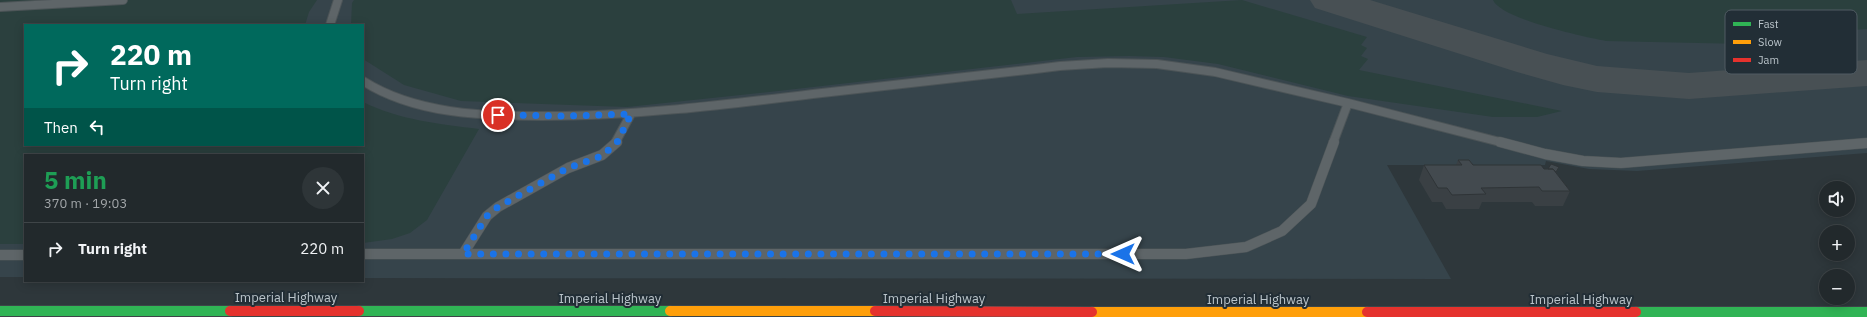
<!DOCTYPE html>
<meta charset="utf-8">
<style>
:root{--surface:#22292c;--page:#2e3538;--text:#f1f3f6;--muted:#a2a6a9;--line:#3f4548}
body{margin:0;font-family:"IBM Plex Sans",sans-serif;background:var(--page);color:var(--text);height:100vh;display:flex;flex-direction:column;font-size:15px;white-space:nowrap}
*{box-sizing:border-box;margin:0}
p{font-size:13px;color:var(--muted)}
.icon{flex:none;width:22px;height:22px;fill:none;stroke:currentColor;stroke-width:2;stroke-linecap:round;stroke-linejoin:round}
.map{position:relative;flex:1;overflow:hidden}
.drawer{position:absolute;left:24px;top:154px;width:340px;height:128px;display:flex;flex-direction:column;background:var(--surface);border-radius:0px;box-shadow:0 2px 10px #0003,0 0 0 1px var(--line)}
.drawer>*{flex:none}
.guide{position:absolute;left:24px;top:24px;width:340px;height:122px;border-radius:0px;box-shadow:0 2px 10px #0003,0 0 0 1px var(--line);background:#00695c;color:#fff;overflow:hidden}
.controls{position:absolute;left:1819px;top:181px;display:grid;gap:8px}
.controls a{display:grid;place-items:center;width:36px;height:36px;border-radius:50%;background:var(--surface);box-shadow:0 2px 10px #0003,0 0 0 1px var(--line);font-size:20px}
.pin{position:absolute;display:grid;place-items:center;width:34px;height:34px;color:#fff;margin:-17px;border:2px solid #fff;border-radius:50%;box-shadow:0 1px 4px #0007}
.me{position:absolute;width:44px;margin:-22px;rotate:270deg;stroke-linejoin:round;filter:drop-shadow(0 0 3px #0008)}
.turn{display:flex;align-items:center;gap:14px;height:84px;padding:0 20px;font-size:18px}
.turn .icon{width:52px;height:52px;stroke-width:2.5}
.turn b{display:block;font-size:28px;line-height:34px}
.then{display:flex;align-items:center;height:38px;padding:0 20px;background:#0003;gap:8px;font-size:15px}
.round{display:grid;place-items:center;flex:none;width:42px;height:42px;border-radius:21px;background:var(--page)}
.head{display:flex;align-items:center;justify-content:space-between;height:68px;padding:0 20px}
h1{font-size:24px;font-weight:700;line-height:30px;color:#1e9e55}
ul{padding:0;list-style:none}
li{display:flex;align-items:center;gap:12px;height:52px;padding:0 20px;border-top:1px solid var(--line)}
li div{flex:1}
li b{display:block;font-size:15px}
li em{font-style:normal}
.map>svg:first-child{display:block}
.airport{fill:#36444b;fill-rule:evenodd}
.green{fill:#2b403e}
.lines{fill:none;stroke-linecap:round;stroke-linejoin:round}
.taxiway{fill:#485054;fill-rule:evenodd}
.lane-far1-casing{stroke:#4c5457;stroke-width:10}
.lane-casing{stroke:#4c5457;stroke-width:11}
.fast-casing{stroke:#4c5457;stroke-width:11}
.slow-casing{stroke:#4c5457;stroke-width:11}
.jam-casing{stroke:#4c5457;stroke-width:11}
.lane-far1{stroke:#5e6568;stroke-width:8}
.lane{stroke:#5e6568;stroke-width:10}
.fast{stroke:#30b455;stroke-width:10}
.slow{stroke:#ff9f0a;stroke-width:10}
.jam{stroke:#e5322d;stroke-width:10}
.wall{fill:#3a4044}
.building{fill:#434a4f;stroke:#2f3437}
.route{stroke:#1a73e8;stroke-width:7;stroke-dasharray:0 12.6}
.labels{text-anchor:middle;stroke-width:4;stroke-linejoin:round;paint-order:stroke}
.street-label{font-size:13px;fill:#bac4ca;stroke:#222e36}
.key{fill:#222e36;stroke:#505b62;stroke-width:1}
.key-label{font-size:11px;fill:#bac4ca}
</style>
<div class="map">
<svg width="1867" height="317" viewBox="0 0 1867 317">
<rect width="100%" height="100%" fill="#2e373b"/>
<path class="airport" d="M0,0h1867v153l-230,18 -48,-2 -43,-8 -1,4h-158l64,114 -1088,-1v-123h-338v122h-25zM25,25h338v120h-338z"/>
<path class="green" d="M0,0h317l-8,12 -4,13h-280v120h338v-43c36,18 77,22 116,27l-52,91 -17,13 -18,6 -29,4v-88h-338v89h-25z
M354,0h657l6,14 225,-14 125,37 -6,8 6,3 -6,8 7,3 -9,11 203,41 -25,6h-44l-145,-21 -130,-32 -54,-7 -35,-1 -52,1 -299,34 -151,16 -166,-6 -57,-16 -41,-26v-34h-12l1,-22z
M1493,0h374v29l-89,6 14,10 -186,-4c-22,-4 -105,-22 -113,-41z"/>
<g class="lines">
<path class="taxiway" d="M1310,0h60l177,54 50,12 92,7 178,-13v26l-178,13 -92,-7 -34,-7 -46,-13 -202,-64z"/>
<g class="lane-far1-casing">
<path id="lane-far1" d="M0,7l123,-7
M330,25l8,-25
M363,81c52,33 119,35 179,35 91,0 181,-11 271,-22 83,-9 165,-18 247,-28l48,-3 49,1 58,8 133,31 156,40
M615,143l16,-29
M1333,143l15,-40
M1863,143h4"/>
</g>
<g class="lane-casing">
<path id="lane" d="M1500,142l45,12 38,7 38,2 246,-20
M363,254h823l60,-7 36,-16 29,-27 23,-62
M463,254l24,-38 11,-9 70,-39 34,-13 15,-13
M0,255h25"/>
</g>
<g class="fast-casing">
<path id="fast" d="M0,311h230
M359,311h311
M1636,312h231"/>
</g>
<g class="slow-casing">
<path id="slow" d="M670,311h205
M1092,312h275"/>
</g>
<g class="jam-casing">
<path id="jam" d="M230,311h129
M875,311l217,1
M1367,312h269"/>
</g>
<use href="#lane-far1" class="lane-far1"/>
<use href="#lane" class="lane"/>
<use href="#fast" class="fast"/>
<use href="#slow" class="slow"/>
<use href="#jam" class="jam"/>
</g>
<path class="wall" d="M1458,160l15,5 71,4 15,-2 -3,6 14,18 -7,15h-28l-3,-4h-50l-3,7h-33l-4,-7h-10l-13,-22 5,-15h32z"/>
<path class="building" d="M1458,160h11l4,5h68l3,4h9l17,22h-28l-3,-4 -58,1 5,6 -34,1 -5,-7h-9l-14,-23h38z
M1551,164l8,3 -3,5 -3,-3h-5z"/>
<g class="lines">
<path class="route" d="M498,115l69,1 64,-2 -13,27 -16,15 -34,12 -70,39 -11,9 -24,38h660"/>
</g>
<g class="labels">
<g class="street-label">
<text x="286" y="302">Imperial Highway</text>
<text x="610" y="303">Imperial Highway</text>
<text x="934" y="303">Imperial Highway</text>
<text x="1258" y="304">Imperial Highway</text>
<text x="1581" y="304">Imperial Highway</text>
</g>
</g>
<rect x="1725" y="10" width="132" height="64" rx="6" class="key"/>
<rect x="1733" y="22" width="18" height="4" fill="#30b455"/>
<rect x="1733" y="40" width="18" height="4" fill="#ff9f0a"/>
<rect x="1733" y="58" width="18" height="4" fill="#e5322d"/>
<g class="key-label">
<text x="1758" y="28">Fast</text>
<text x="1758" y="46">Slow</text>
<text x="1758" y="64">Jam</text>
</g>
</svg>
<div class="controls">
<a><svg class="icon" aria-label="sound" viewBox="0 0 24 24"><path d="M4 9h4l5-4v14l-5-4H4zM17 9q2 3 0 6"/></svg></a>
<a>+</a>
<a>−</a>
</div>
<div class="pin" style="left:498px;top:115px;background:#d93025"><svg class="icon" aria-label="arrive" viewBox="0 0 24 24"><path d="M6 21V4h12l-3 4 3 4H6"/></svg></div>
<svg class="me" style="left:1123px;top:254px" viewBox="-20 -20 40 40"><path d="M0-17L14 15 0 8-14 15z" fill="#1a73e8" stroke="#fff" stroke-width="4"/></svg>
<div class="guide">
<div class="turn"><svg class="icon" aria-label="right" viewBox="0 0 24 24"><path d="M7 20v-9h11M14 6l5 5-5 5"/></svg><div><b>220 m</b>Turn right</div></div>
<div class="then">Then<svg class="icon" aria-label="left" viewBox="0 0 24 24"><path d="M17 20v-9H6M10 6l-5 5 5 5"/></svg></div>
</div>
<section class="drawer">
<div class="head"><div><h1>5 min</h1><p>370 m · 19:03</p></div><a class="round"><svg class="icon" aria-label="close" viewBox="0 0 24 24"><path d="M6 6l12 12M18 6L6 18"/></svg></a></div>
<ul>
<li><svg class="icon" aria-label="right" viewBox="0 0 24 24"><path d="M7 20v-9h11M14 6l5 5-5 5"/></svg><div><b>Turn right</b></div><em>220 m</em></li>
</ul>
</section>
</div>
